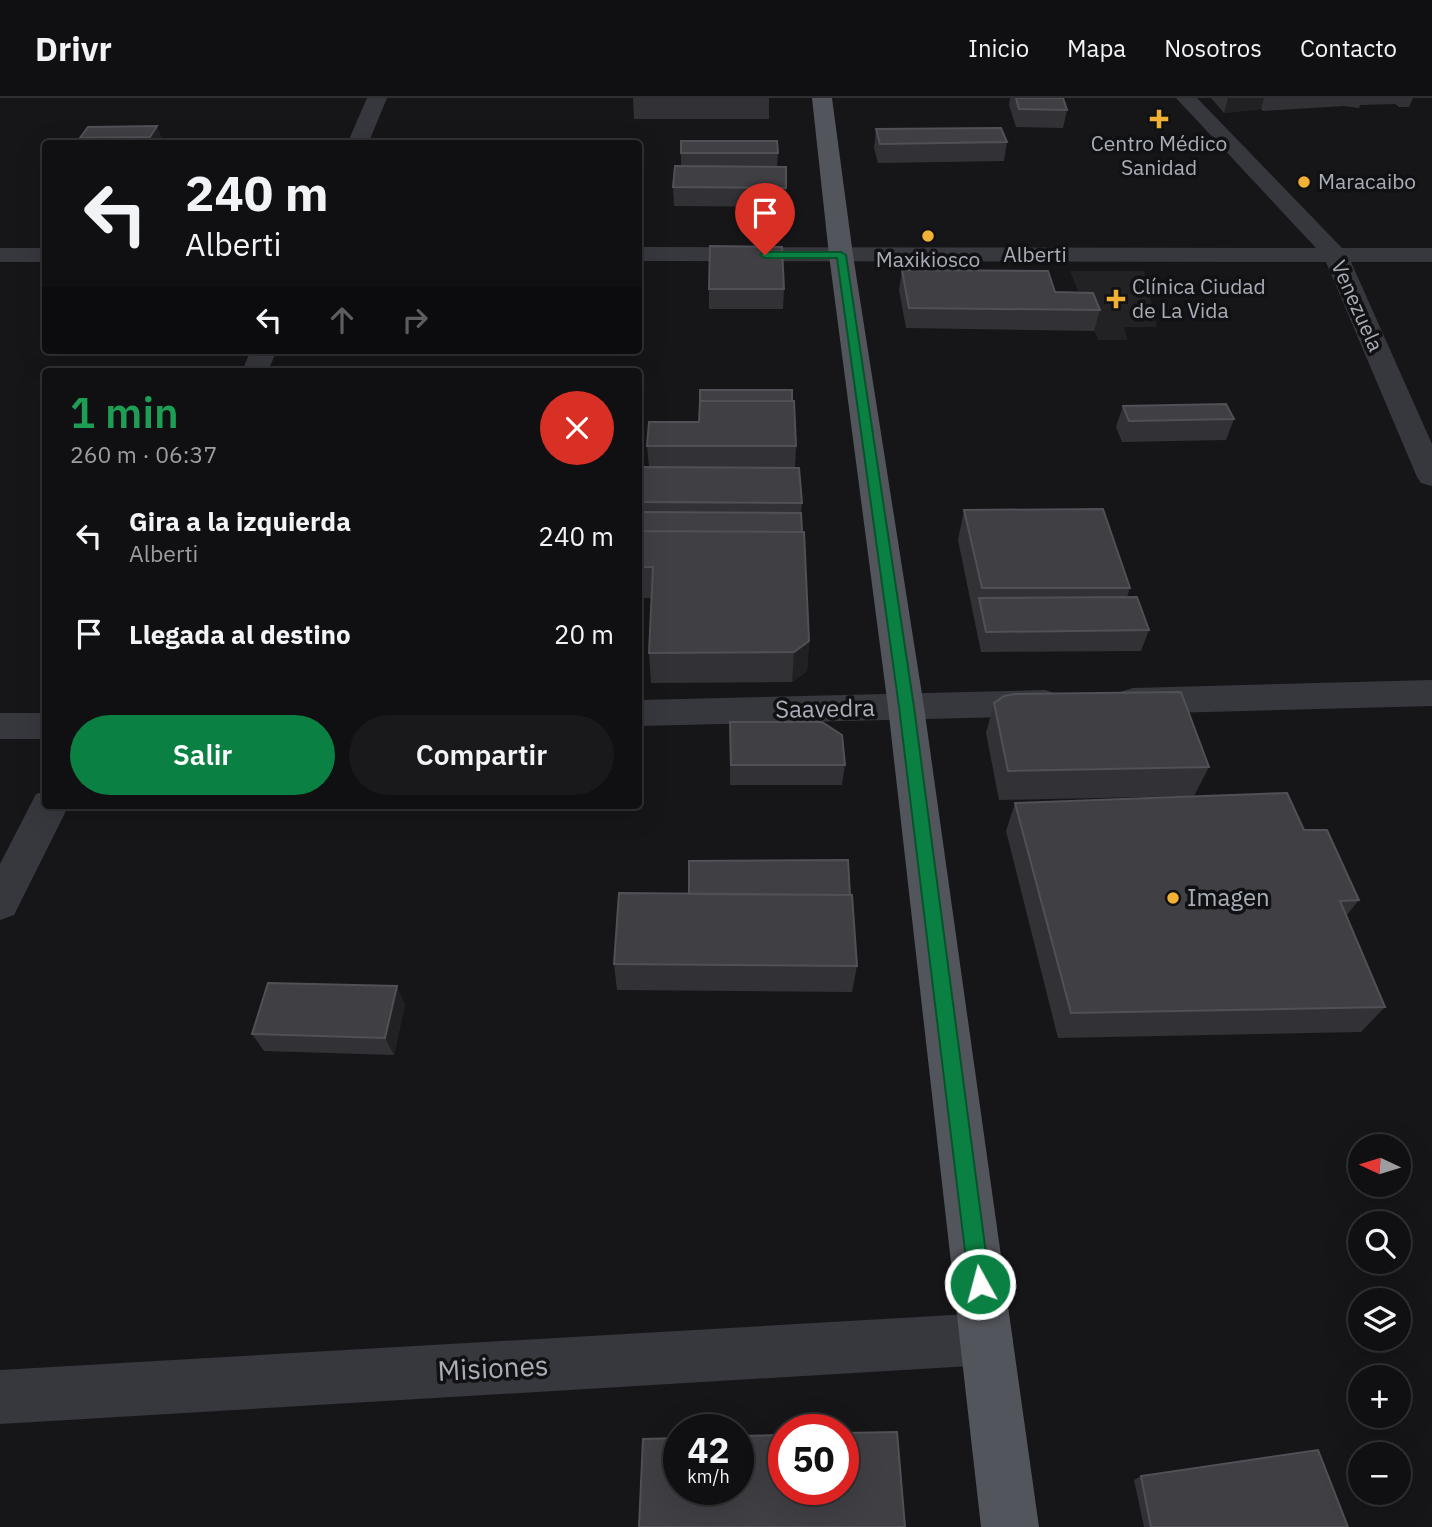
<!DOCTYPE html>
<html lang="es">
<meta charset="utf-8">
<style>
:root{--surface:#101012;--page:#19191b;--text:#f1f3f6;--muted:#9c9d9f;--line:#303032;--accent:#0b8043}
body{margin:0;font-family:"IBM Plex Sans",sans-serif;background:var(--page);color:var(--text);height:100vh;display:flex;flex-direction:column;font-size:26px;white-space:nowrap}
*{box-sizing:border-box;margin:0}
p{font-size:23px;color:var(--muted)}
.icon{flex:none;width:38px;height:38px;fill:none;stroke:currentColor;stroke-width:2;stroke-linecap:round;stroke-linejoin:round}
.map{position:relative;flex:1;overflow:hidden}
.details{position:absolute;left:42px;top:270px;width:600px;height:441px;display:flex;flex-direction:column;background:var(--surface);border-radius:7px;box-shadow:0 7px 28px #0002,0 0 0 2px var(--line)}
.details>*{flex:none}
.hud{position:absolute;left:42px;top:42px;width:600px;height:214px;border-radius:7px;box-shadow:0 7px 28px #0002,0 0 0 2px var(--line);background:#101012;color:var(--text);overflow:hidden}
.needle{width:46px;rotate:274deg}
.buttons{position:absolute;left:1348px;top:1036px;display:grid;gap:14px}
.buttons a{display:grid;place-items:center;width:63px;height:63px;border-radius:50%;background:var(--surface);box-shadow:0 7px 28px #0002,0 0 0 2px var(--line);font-size:35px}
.speed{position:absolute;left:663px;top:1316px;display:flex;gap:14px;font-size:35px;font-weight:700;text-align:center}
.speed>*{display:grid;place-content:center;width:91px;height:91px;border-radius:50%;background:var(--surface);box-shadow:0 7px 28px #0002,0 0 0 2px var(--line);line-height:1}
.speed small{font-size:18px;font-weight:400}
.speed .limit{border:10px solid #d22;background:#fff;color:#111}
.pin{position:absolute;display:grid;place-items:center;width:60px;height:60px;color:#fff;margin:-72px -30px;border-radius:50% 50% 50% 0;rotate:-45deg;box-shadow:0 0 7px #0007}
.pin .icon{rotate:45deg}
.me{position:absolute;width:77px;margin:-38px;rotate:353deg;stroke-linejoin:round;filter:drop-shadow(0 0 5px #0008)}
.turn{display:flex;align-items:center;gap:24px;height:147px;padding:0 28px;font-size:32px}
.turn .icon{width:91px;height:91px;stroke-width:2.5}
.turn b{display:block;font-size:49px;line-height:60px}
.lanes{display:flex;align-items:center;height:66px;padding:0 28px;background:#0003;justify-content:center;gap:35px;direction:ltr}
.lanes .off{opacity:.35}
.round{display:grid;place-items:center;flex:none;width:74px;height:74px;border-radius:37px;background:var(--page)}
.summary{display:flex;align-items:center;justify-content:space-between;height:119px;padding:0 28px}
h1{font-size:42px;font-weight:600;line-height:52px;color:#1e9e55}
.primary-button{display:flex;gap:14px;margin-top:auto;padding:14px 28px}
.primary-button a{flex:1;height:80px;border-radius:42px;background:var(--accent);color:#fff;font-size:28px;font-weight:600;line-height:80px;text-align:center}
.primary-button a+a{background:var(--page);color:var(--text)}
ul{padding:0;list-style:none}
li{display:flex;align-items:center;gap:21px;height:98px;padding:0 28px}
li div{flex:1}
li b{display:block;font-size:26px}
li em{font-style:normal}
header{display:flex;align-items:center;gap:42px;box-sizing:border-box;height:98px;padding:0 35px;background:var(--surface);border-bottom:2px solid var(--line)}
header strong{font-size:33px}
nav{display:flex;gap:38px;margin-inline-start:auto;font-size:24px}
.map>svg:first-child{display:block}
.built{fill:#222225}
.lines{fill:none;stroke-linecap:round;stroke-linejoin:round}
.minor{fill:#37383d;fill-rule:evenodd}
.major{fill:#53555c;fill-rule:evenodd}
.wall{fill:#323236}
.shaded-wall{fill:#212124}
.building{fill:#3f3f44;stroke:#4f5156;stroke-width:2}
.route{fill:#0b8043;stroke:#07532c;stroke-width:2}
.poi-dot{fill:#f2b134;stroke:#111113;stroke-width:2.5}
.labels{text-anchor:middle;stroke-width:7;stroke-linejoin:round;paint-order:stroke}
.far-poi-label{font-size:21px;fill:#a8adb8;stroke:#111113}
.far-street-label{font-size:21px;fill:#a8adb8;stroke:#111113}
.street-label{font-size:24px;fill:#a8adb8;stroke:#111113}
.poi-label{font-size:24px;fill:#a8adb8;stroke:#111113;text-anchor:start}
.near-street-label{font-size:28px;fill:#a8adb8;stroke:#111113}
</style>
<header>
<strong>Drivr</strong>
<nav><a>Inicio</a><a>Mapa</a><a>Nosotros</a><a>Contacto</a></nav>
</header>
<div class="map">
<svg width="1432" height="1429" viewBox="0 0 1432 1429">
<rect width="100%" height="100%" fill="#161618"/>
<path class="built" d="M1070,173h74l13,56h-33l4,13h-30z"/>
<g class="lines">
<path class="minor" d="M367,0h20l-19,46h-21z
M1176,0h21l145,150h90v14h-81l81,182v42l-11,-3 -4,-6 -91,-215 -687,-1v-14l677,1z
M0,150h46v14h-46z
M251,252h26l-9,21h-26z
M1432,582v26l-299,8 -13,-4 -5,-9 5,-9 13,-4z
M1045,592l13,4 5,9 -5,9 -13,4 -406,10v-26z
M0,615h46v26h-46z
M46,693v14h23l-55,110 -14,5v-56l36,-70z
M987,1215l18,8 8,18 -8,18 -18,8 -987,59v-54z"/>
<path class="major" d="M812,0h20l21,157 71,452 115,820h-58l-93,-820 -59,-452z"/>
</g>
<path class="wall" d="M633,0h136v21h-135z
M1010,0h53l4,12 -4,18 -47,-1 -7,-22z
M1211,0h202l-4,9h-10l-4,-3 -35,1 -1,3 -15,-2 -81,5 -2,-2 -37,4z
M157,28l6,18h-80l-3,-6z
M876,31l131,13 -3,19 -126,2 -4,-15z
M681,55h97l-1,14 9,21 -1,19 -111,-1 -1,-19 8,-21z
M902,172l153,22 45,18 -6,21 -188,-3 -7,-38z
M709,191h75l-1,20h-74z
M1123,308l111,13 -8,21 -104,2 -6,-15z
M647,348h149l-1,21 7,36 -1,10 8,128 -2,30 -15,11 -141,1 -2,-30 3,-55h-13v-131h10z
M964,412l166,78 -3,9 22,33 -8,21 -160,1 -23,-112z
M994,605l215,64 -15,29 -195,4 -13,-67z
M730,624l115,43 -3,20h-112z
M1015,705l289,27 55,70 -13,16 39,91 -24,25 -303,6 -52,-207z
M850,797l7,71 -5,26 -235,-2 -3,-26z
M405,906l-11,51 -130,-4 -12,-17z
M1141,1378l207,51h-204l-10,-47z"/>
<path class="shaded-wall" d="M1228,0h36l-3,11 -37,4z
M157,28l6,18h-10l-3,-7z
M809,543l-2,30 -15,11 2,-30z
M397,888l8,18 -11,51 -9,-17z"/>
<path class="building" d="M1016,0h47l4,12 -48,-1z
M157,28l-7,11 -70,1 8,-11z
M1001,30l6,14 -127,2 -4,-15z
M681,43h96l1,12h-97z
M675,68l111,1v21l-113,-1z
M710,148l72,1 2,42h-75z
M902,172l146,1 7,21 38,1 7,17 -191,-2z
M700,292h92v11h-92z
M700,303h94l2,45h-149l2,-24h50z
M1226,306l8,15 -105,2 -6,-15z
M639,369l160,1 3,35 -163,-1z
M1103,411l27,79h-148l-18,-78z
M639,414l162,1 1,19 -163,-1z
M639,433l165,1 5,109 -15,11 -145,1 4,-86h-14z
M1137,499l12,33 -163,2 -7,-34z
M1181,594l28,75 -201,4 -14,-68 10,-7 11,-2z
M730,624h92l20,13 3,30h-114z
M1287,695l17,37h23l32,70 -19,1 45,106 -314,6 -56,-210z
M848,762l2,35 -161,-1v-33z
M619,795l233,2 5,71 -243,-2z
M268,885l129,3 -12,52 -133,-4z
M897,1334l8,95h-266l4,-88 36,-1v51h59v-53l46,-1v54h60v-56z
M1318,1352l30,77h-197l-10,-51z"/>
<path class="route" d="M841,154l5,3 68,452 76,577 -3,8 -7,3 -8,-3 -3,-8 -70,-577 -62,-449h-72l-5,-3 5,-3z"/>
<g class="poi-dot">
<path d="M1155.5 10.5h7v7h7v7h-7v7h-7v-7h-7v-7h7z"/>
<circle cx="1304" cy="84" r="7"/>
<circle cx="928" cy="138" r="7"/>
<path d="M1112.5 190.5h7v7h7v7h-7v7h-7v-7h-7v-7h7z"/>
<circle cx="1173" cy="800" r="7"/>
</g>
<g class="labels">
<g class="far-poi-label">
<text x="1159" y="53">Centro Médico<tspan x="1159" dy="24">Sanidad</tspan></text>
<text x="1318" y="91" text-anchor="start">Maracaibo</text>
<text x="928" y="169">Maxikiosco</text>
<text x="1132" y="196" text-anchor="start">Clínica Ciudad<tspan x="1132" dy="24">de La Vida</tspan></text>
</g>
<g class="far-street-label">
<text x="1035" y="164">Alberti</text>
<text transform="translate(1357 208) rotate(66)" y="7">Venezuela</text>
</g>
<g class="street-label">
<text transform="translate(825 611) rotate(-1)" y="8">Saavedra</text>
</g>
<g class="poi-label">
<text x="1187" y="808">Imagen</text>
</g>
<g class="near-street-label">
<text transform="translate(493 1270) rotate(-3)" y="10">Misiones</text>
</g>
</g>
</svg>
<div class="buttons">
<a><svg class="needle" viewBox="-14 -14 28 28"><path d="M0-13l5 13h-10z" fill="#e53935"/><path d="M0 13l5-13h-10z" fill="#9c9d9f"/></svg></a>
<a><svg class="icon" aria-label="search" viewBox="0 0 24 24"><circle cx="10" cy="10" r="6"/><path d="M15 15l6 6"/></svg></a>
<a><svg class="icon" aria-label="layers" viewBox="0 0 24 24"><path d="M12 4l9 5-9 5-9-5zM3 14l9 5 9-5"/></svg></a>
<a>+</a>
<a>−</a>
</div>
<div class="speed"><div>42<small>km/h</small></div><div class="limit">50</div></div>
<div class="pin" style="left:765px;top:157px;background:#d93025"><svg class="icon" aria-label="arrive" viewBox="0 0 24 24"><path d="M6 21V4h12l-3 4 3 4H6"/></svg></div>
<svg class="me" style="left:980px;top:1186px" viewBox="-20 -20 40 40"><circle r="17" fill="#0b8043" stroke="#fff" stroke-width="3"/><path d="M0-11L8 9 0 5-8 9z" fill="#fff"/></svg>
<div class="hud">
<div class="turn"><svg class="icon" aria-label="left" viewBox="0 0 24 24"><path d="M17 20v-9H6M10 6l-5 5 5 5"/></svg><div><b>240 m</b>Alberti</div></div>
<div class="lanes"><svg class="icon" aria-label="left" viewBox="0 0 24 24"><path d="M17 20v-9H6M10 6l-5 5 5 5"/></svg><svg class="icon off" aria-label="ahead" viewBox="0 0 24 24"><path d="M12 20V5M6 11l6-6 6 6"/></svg><svg class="icon off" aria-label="right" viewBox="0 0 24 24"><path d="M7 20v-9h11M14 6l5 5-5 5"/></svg></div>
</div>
<section class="details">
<div class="summary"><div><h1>1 min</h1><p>260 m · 06:37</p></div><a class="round" style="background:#d93025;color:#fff"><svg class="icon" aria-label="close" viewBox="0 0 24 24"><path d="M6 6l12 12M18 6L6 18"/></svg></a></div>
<ul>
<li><svg class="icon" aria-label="left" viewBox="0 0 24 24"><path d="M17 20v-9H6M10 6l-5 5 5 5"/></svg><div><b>Gira a la izquierda</b><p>Alberti</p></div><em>240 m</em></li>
<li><svg class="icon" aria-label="arrive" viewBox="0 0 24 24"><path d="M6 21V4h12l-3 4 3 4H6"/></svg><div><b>Llegada al destino</b></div><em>20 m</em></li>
</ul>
<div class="primary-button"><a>Salir</a><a>Compartir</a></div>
</section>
</div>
